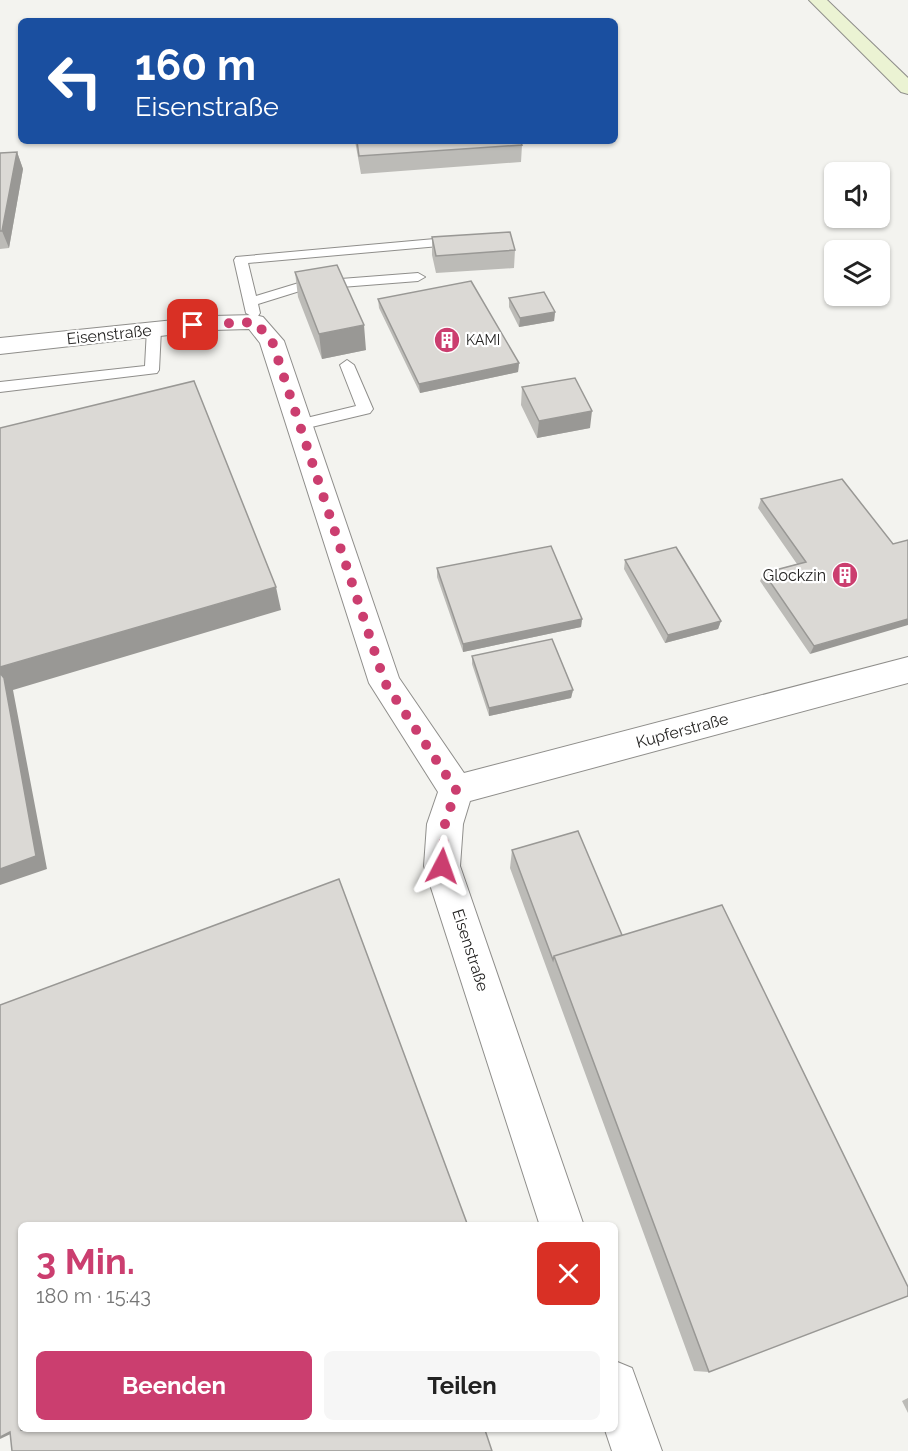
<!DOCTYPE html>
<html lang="de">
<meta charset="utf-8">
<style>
:root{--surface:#fff;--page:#f6f6f6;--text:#222;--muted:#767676;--accent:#cb3e6f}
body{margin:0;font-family:Raleway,sans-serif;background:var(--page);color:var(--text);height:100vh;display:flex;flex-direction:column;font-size:22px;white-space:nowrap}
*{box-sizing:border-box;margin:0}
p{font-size:20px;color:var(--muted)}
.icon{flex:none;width:33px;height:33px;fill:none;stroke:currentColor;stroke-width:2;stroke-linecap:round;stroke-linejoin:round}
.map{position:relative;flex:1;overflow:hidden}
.panel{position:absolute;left:18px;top:1222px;width:600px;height:210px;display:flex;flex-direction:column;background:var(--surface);border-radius:9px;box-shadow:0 2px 4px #0004}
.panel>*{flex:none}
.hud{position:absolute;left:18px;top:18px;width:600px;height:126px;border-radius:9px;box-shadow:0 2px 4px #0004;background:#1a4fa0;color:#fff;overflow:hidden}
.controls{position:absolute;left:824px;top:162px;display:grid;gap:12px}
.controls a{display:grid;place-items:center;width:66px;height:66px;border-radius:9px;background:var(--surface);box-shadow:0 2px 4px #0004;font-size:30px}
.pin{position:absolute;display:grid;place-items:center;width:51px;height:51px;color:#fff;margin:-26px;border-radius:12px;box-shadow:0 3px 9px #0006}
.me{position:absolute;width:66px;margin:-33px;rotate:4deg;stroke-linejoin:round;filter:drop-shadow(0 0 4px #0008)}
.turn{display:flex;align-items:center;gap:21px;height:126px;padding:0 18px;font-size:27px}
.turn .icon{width:78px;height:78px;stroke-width:2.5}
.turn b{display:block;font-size:42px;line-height:51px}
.round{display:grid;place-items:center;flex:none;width:63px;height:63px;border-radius:9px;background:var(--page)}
.summary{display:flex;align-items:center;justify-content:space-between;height:102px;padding:0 18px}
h1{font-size:36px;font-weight:700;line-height:45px;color:var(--accent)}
.primary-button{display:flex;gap:12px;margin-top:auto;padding:12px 18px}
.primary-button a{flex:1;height:69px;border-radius:9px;background:var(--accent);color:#fff;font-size:24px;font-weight:700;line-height:69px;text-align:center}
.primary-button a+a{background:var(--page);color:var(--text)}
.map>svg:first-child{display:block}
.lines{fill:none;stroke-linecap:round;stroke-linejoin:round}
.service-casing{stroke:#8f8e8b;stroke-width:2}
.minor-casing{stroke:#8f8e8b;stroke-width:2}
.secondary-casing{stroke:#8f8e8b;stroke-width:2}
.service{fill:#fff;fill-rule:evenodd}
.minor{fill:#fff;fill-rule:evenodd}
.secondary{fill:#ebf3d3;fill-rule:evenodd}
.wall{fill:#bcbbb7}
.shaded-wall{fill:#999895}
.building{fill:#dbd9d5;stroke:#999895;stroke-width:1.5}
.route{stroke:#cb3e6f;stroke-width:10;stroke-dasharray:0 18}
.labels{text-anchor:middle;stroke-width:4.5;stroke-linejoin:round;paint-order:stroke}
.far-poi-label{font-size:14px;fill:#252423;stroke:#fff;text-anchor:start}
.street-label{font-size:16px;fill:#252423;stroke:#fff}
.poi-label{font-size:16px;fill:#252423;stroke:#fff;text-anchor:end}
</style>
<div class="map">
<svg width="908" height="1451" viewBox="0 0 908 1451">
<rect width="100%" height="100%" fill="#f3f3ef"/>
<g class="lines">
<g class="service-casing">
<path id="service" d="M457,237l7,4 -2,3 -214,19 8,33 46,-14 116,-9 7,4 -7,4 -115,9 -45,14 2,9 -2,3 -5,1 -7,-4 -12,-53 2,-3z
M154,325l7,4 -2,41 -2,3 -157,19v-10l145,-16 2,-37z
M347,360l7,5 19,44 -3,4 -71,17 -5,-1 -3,-4 3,-4 62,-15 -16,-41z"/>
</g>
<g class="minor-casing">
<path id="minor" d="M255,315l8,2 21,24 115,337 65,95 444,-116v26l-438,118 -7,23 -3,42 124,360h-44l-116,-360 3,-42 11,-32 -69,-109 -109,-340 -11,-14 -36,1 -213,24v-16l213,-22z
M615,1361l17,7 30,83h-50l-7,-21h10z"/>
</g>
<g class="secondary-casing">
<path id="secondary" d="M809,0h18l81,78v16l-7,-2z"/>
</g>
<use href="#service" class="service"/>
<use href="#minor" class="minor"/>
<use href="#secondary" class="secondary"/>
</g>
<path class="wall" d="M355,141h165l2,4 -1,17 -160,12z
M17,152l6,17 -14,79 -9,1v-96z
M432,237l83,13 -1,18 -78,5 -4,-18z
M295,272l71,78 -44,9 -24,-62z
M509,298l46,14 -1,9 -35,6 -10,-20z
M378,299l141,64 -1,9 -98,21 -41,-85z
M522,387l68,41 -53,10 -16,-33z
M761,499l132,45 -83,110 -50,-73 4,-8 33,-9 -39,-56z
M625,560l96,61 -3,8 -53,14 -41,-74z
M437,568l145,51 -1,8 -118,25 -26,-75z
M472,656l101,34 -2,8 -82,18 -17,-52z
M578,831l131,541 -15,-1 -184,-503 2,-18z
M908,1398v15l-6,-12z"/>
<path class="shaded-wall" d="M17,152l6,17 -14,79 -7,-17z
M555,312l-1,9 -35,6 1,-9z
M364,325l2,25 -44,9 -3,-25z
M519,363l-1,9 -98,21 -1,-9z
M592,411l-2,17 -53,10 2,-17z
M276,587l5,23 -268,80 34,179 -47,16v-218z
M582,619l-1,8 -118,25v-8z
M908,619v6l-98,29 4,-8z
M721,621l-3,8 -53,14 3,-8z
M573,690l-2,8 -82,18v-8z
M17,1431l-17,8v-2l10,-5z"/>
<path class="building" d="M357,141h163l2,4 -163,11z
M17,152l-15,79h-2v-78z
M510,232l5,18 -79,6 -4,-19z
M337,265l27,60 -45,9 -24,-62z
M471,281l48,82 -100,21 -41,-85z
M544,292l11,20 -35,6 -11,-20z
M575,378l17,33 -53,10 -17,-34z
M194,381l82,206 -276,80v-239z
M842,479l51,65 15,-4v79l-94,27 -50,-73 42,-11 -45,-63z
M551,546l31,73 -119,25 -26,-76z
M676,547l45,74 -53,14 -43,-75z
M552,639l21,51 -84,18 -17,-52z
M0,673l4,5 32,178 -36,13z
M578,831l44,104 -68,21 -1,4 -41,-110z
M339,879l129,347h-447v204h464l7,21h-480l-2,-19 -10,5v-432z
M722,905l186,382v9l-199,76 -155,-416z"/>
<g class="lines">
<path class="route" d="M193,325l62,-3 17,19 113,342 71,107 -11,34 -3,42"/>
</g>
<defs>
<g id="building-disc" transform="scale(1.35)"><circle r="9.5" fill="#cb3e6f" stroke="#fff"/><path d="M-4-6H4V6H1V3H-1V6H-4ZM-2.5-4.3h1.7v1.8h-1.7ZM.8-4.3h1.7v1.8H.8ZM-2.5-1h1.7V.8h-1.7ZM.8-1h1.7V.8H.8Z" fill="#fff"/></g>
</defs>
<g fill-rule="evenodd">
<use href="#building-disc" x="447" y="340"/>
<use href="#building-disc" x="845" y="575"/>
</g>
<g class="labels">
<g class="far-poi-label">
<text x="466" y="345">KAMI</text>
</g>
<g class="street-label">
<text transform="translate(109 334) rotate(-6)" y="6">Eisenstraße</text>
<text transform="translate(682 730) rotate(-15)" y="6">Kupferstraße</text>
<text transform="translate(471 950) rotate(72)" y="6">Eisenstraße</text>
</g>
<g class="poi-label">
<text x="826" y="581">Glockzin</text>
</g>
</g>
</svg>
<div class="controls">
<a><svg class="icon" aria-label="sound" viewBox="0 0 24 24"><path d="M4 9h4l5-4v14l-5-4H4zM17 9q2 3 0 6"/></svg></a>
<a><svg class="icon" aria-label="layers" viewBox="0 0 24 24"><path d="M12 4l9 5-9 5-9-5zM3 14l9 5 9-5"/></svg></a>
</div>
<div class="pin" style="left:193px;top:325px;background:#d93025"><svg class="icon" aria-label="arrive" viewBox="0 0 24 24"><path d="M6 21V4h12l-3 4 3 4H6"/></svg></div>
<svg class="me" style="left:442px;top:866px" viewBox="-20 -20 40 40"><path d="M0-17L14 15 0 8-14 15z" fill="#cb3e6f" stroke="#fff" stroke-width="4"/></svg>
<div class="hud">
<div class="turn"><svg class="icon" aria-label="left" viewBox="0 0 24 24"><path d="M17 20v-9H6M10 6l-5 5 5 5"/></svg><div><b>160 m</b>Eisenstraße</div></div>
</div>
<section class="panel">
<div class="summary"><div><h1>3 Min.</h1><p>180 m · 15:43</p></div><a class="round" style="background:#d93025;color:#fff"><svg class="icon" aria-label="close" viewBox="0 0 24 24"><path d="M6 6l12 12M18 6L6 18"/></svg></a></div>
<div class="primary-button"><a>Beenden</a><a>Teilen</a></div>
</section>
</div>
